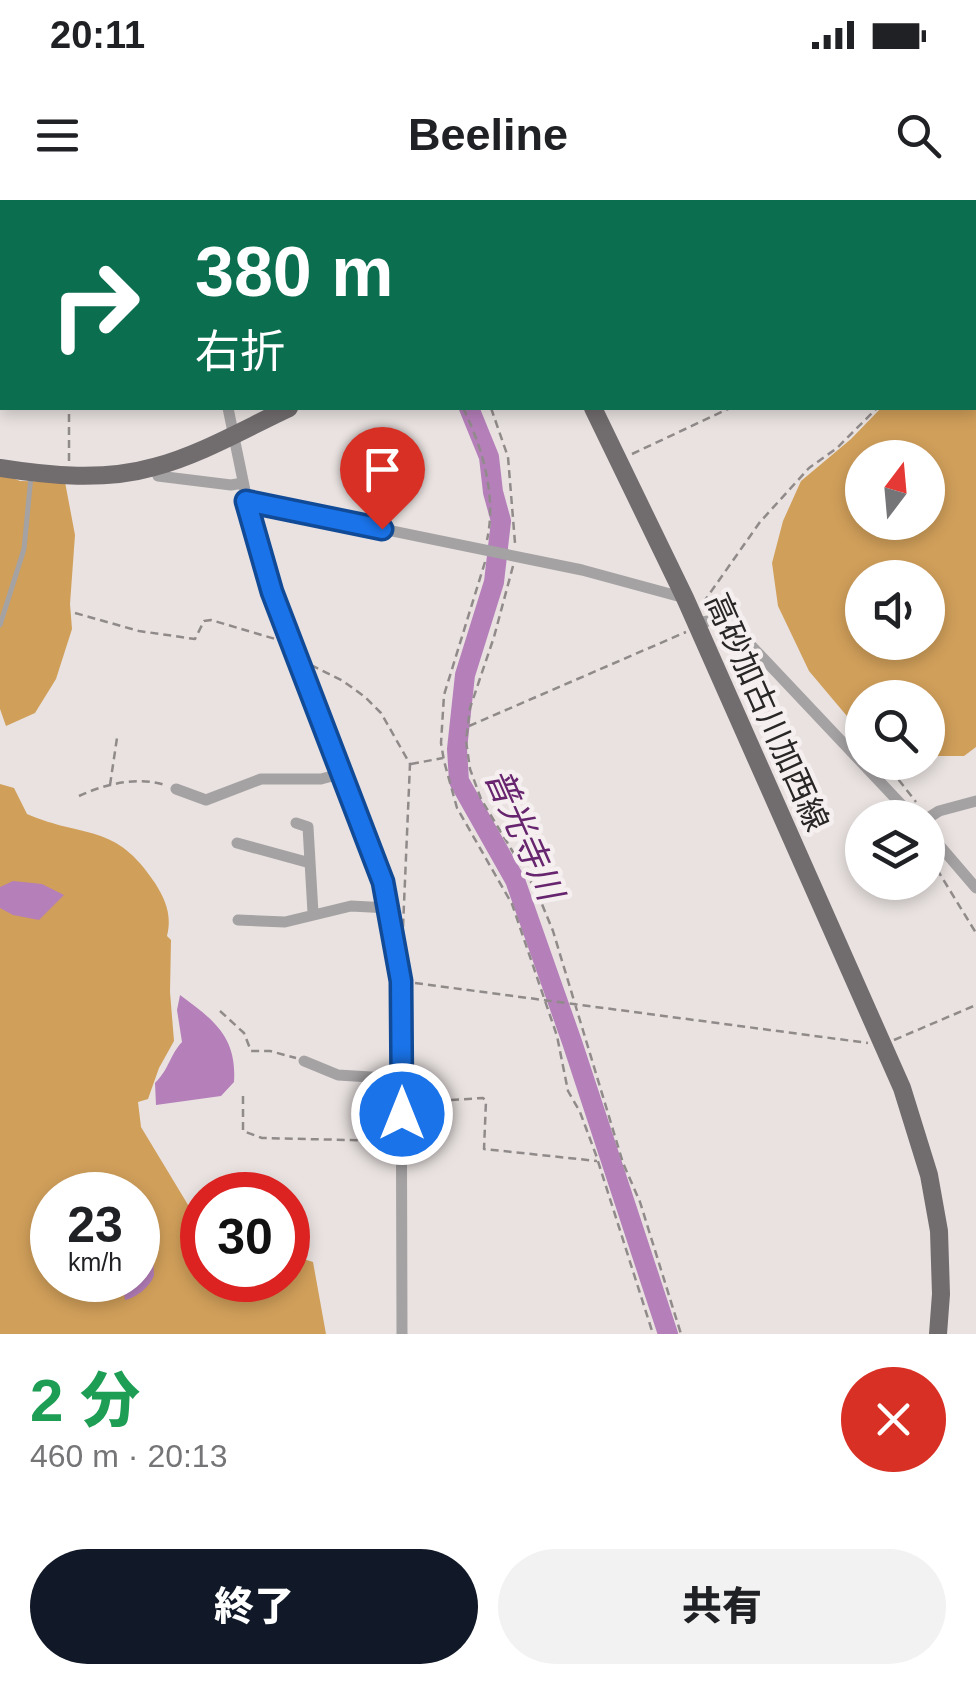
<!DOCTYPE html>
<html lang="ja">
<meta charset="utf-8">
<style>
:root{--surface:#fff;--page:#f2f2f2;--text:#202124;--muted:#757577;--accent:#111827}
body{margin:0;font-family:Arial,"Noto Sans JP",sans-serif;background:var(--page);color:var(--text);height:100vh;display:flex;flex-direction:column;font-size:38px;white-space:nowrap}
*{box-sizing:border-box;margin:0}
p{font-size:32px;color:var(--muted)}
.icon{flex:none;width:55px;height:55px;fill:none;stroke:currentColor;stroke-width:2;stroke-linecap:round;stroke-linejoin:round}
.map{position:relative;height:1134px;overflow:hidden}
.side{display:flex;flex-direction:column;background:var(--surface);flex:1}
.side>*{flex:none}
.top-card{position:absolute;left:0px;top:0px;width:978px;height:210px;box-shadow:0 5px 15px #0003;background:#0b6e4f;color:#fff;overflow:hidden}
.needle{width:65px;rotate:16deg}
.controls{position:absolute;left:845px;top:240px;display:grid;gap:20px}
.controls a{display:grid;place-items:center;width:100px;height:100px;border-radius:50%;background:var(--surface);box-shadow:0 5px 15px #0003;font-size:50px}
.speed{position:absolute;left:30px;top:972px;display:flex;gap:20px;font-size:50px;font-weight:700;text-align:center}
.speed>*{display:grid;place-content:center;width:130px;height:130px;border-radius:50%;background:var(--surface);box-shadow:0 5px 15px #0003;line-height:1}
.speed small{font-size:25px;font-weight:400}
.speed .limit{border:15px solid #d22;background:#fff;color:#111}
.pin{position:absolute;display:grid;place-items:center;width:85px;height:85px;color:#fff;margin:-102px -42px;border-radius:50% 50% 50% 0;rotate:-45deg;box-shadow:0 0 10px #0007}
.pin .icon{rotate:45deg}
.me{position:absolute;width:110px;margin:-55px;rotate:0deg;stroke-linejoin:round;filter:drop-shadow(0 0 8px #0008)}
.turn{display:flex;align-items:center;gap:35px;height:210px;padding:0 30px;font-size:45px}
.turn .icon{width:130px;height:130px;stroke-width:2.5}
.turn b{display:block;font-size:70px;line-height:85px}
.round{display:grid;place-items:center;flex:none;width:105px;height:105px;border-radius:52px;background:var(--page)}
.summary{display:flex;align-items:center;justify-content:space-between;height:170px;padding:0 30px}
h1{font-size:60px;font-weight:800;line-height:75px;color:#1e9e55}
.action{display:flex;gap:20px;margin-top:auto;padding:20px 30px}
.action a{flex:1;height:115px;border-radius:60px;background:var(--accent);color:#fff;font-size:40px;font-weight:800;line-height:115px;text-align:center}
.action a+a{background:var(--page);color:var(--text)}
.status{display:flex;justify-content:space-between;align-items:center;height:70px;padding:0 50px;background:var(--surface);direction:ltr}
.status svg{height:28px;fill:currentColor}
header{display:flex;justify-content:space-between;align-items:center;height:130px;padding:0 30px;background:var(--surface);font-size:45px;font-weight:800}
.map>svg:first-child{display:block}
.forest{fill:#d09f5a;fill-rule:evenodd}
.water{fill:#b57fba}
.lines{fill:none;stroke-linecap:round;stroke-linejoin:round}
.river{stroke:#b57fba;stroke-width:20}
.path{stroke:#908b8a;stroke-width:2.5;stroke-dasharray:8 5;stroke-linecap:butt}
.lane{stroke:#a5a2a3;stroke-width:5}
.street{stroke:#a5a2a3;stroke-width:11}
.primary{stroke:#716c6e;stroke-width:18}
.route-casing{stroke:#114b97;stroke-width:25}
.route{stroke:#1a73e8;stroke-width:18}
.labels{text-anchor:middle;stroke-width:9;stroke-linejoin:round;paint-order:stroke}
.street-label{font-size:32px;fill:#282626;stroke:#f6efef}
.water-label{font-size:35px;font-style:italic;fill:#66256e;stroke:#f6efef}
</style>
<div class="status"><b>20:11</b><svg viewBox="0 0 49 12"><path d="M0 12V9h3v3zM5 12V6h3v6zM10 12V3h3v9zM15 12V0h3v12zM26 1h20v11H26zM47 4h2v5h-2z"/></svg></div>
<header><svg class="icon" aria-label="menu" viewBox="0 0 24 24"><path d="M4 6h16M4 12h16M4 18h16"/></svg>Beeline<svg class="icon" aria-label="search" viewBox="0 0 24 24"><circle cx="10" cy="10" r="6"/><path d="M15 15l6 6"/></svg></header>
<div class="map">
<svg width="976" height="1134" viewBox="0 0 976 1134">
<rect width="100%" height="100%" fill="#e9e2e1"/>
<path class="forest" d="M976,126v421l-12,9h-33l-3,6v-64h-66v36l-53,-63 -31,-65 -6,-43 11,-42 18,-40 50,-42 30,-31h94zM862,258h66v64h-66zM862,378h66v64h-66z
M0,273l20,8 45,1 10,53 -5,69 2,25 -16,50 -21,34 -29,13 -6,-17z
M0,584l14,4 13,26c58,25 88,8 128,69 11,18 17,32 12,53l4,4 -1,52 4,49 -15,27 -11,31 -10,3 3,25 61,101v52h86v-26l25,8 13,72h-326zM52,995h86v85h-86z"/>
<path class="water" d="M13,681l29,3 22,11 -25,25 -26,-5 -13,-7v-21z
M180,795c34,25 57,42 54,87l-13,14 -65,9 -1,-22c15,-15 14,-27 27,-41l-5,-32z
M138,1003l13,2 3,70c-3,11 -18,23 -29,25l-3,-20h16z"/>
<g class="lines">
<path class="river" d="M370,0l1,2
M469,208l20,49 4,35 8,29 -7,61 -29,93 -8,74 2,32 56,99 57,162 96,292"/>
<path class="path" d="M354,0l1,2
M380,0l2,2
M502,0l1,2
M933,0l1,2
M83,2v-2
M0,74h2
M975,88l1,2
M975,95l1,-1
M975,120l1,-2
M463,208c19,38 34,88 24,132
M491,208l17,49 7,86
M632,254l98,-46
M69,261v-53
M485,362l-41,133 -3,48 3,18 13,47 55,96 45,132 11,55 12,21 16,43 57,179
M513,366l-19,71 -24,71 -4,33 4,28 11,30 56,93 16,39 70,232 17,39 41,132
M703,403l57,-81 49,-54 28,-20 40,-40
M75,413l64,18 56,8 9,-18 7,-1 71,21
M311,465l32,16 22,16 16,16 29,51 -7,163
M469,526l217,-94
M880,562l11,8 25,32
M411,564l32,-6
M110,585l7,-47
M79,596c26,-12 59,-20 86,-11
M932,657l6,14 38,62
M415,783l453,60
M220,811l24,22 7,18h19l26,7
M894,840l82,-35
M414,888l36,12 33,-2 3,3 -2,48 113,12
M243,896v35l19,7 129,3"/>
<path class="lane" d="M0,425l24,-76 7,-73"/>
<path class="street" d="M189,0v2
M228,208l26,126 76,215 53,134 18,98 1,353
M155,267l3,9 73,9 12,-2
M246,301l336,69 103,28
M696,423l19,-3 29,18 170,180
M176,589l30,11 55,-21h60l19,-5
M928,618l11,-7 37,-10
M296,623l12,4 5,86
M928,632l48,56
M237,643l73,20
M238,720l47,2 66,-16 38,2
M304,861l34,14 65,4"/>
<path class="primary" d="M727,2l5,-2
M593,208l92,190 217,490 27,87 10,56 2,63 -3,40
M0,268c50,8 105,13 154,-1 46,-12 92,-39 135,-59"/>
</g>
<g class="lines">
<g class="route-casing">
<path id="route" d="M382,329l-136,-28 26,91 111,290 18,99 1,133"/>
</g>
<use href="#route" class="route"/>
</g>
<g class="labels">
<g class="street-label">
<text transform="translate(767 512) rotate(66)" y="11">高砂加古川加西線</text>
</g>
<g class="water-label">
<text transform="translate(524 634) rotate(66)" y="12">普光寺川</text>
</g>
</g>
</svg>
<div class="controls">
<a><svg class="needle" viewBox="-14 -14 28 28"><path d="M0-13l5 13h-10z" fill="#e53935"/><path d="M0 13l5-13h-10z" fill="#757577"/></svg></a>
<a><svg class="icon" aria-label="sound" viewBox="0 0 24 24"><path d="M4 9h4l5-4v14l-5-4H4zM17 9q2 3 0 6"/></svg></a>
<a><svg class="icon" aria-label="search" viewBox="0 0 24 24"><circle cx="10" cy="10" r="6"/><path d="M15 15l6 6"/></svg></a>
<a><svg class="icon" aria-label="layers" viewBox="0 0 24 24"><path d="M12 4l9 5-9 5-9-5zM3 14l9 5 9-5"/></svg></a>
</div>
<div class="speed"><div>23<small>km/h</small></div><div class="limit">30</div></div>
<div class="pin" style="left:382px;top:329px;background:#d93025"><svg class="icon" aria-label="arrive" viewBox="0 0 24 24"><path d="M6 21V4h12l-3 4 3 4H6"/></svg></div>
<svg class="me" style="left:402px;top:914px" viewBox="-20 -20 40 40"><circle r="17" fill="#1a73e8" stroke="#fff" stroke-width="3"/><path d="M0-11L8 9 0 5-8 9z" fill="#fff"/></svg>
<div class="top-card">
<div class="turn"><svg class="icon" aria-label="right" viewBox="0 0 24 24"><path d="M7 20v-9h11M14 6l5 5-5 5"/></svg><div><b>380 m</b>右折</div></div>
</div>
</div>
<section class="side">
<div class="summary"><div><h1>2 分</h1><p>460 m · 20:13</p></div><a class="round" style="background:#d93025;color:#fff"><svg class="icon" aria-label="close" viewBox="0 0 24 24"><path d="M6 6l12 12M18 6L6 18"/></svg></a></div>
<div class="action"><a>終了</a><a>共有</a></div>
</section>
